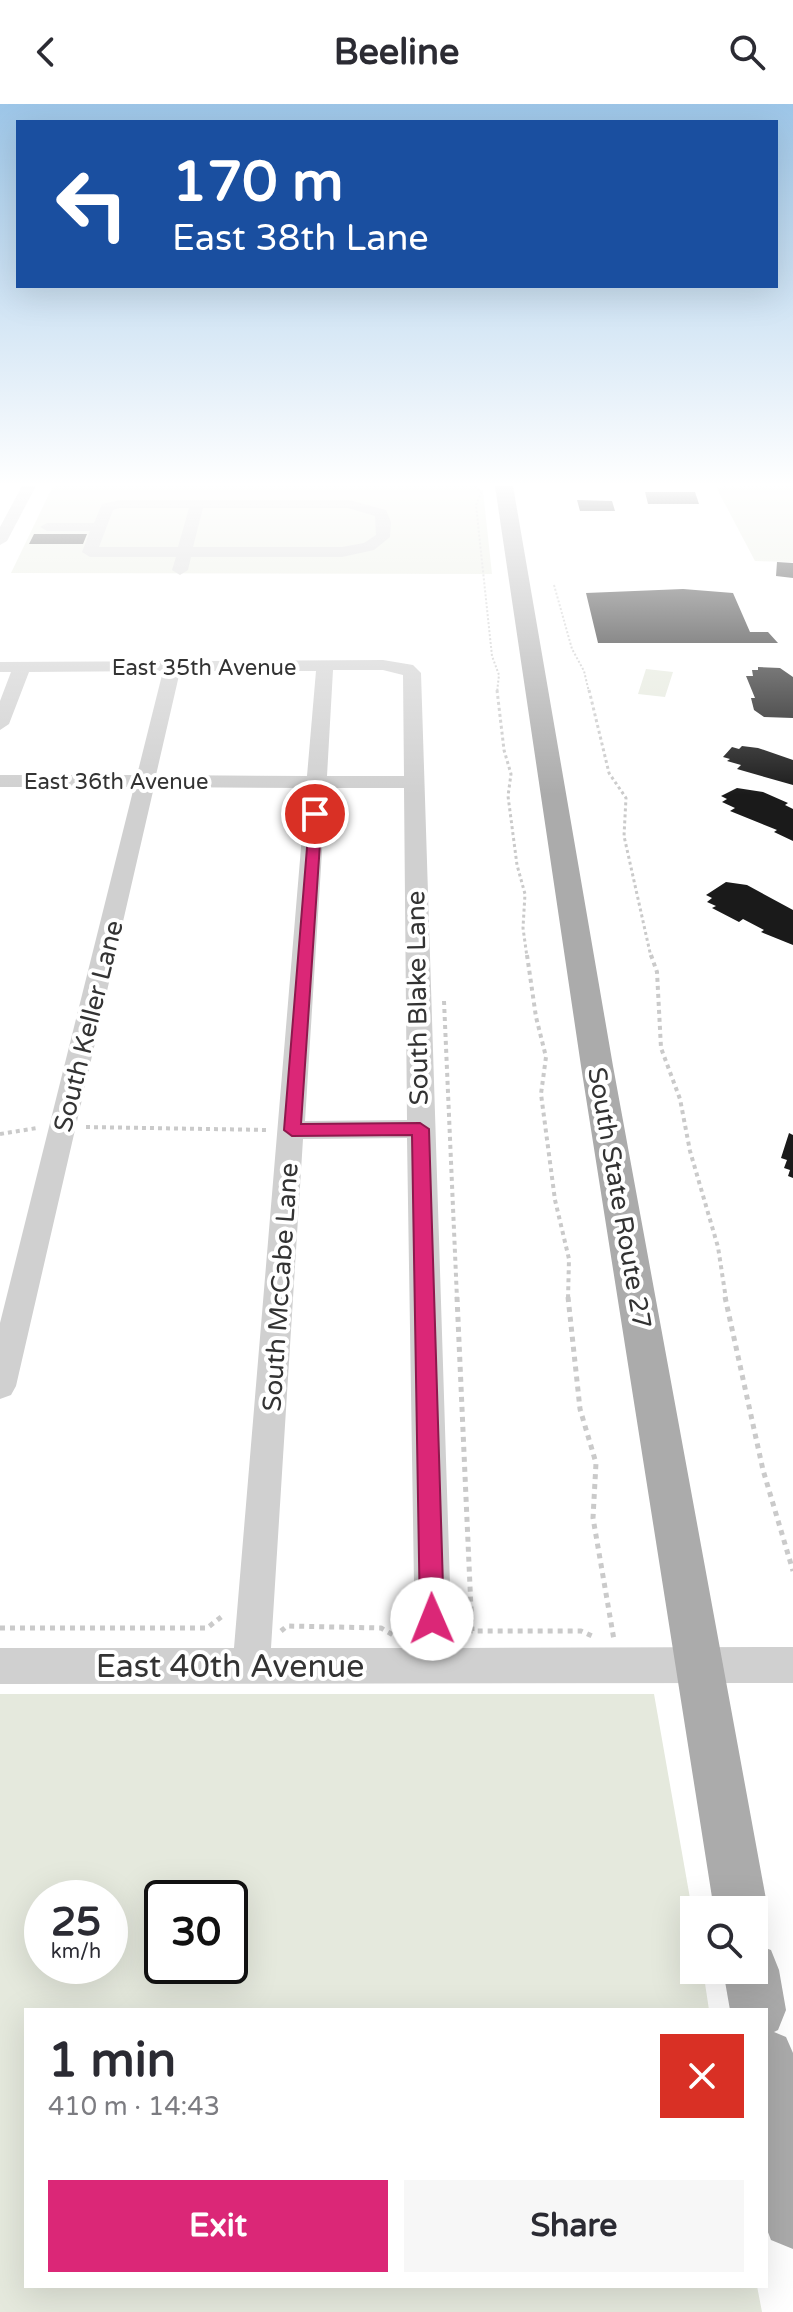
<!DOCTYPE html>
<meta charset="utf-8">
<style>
:root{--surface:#fff;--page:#f7f7f7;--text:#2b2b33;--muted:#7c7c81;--accent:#db2777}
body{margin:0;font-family:"Varela Round",sans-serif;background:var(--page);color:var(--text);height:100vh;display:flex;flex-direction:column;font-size:30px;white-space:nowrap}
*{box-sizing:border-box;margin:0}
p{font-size:26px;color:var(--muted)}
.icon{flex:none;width:44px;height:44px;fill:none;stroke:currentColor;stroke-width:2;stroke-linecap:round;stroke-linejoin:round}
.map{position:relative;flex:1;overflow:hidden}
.side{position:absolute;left:24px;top:1904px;width:744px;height:280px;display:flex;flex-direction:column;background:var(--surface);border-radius:0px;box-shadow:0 8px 32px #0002}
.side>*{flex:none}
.top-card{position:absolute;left:16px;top:16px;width:762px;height:168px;border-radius:0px;box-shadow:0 8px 32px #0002;background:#1a4fa0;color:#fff;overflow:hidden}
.buttons{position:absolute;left:680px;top:1792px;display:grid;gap:16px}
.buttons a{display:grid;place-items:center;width:88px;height:88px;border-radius:0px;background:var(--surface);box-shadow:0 8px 32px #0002;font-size:40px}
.speed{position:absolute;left:24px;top:1776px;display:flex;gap:16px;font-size:40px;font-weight:700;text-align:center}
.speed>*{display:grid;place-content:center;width:104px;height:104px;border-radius:50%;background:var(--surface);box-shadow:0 8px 32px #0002;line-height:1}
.speed small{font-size:20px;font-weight:400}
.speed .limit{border:4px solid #111;border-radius:12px;background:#fff;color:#111}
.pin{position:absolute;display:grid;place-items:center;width:68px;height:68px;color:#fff;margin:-34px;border:4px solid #fff;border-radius:50%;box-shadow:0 2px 8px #0007}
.me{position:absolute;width:88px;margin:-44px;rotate:359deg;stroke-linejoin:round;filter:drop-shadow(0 0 6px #0008)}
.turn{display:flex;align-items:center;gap:28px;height:168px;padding:0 24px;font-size:36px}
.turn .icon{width:104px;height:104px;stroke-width:2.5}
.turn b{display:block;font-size:56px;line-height:68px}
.round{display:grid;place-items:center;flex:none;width:84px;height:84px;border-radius:0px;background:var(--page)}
.headline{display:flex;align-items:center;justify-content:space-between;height:136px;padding:0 24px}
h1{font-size:48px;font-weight:800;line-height:60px}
.action{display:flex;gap:16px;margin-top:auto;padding:16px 24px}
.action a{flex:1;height:92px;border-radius:0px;background:var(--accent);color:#fff;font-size:32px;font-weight:800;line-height:92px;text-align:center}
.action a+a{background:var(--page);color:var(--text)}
header{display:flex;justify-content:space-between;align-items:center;height:104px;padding:0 24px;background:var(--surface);font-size:36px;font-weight:800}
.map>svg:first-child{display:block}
.green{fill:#e5e9dd;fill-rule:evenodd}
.building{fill:#1a1a1a}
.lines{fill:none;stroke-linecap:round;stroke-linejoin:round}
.path-far3{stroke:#cacaca;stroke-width:2;stroke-dasharray:2 2;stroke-linecap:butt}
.path-far2{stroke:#cacaca;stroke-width:3;stroke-dasharray:3 3;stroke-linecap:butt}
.path-far1{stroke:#cacaca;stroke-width:4;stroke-dasharray:4 4;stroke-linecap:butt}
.path{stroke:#cacaca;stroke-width:5;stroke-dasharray:5 5;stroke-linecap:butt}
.minor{fill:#d0d0d0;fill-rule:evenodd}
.major{fill:#ababab;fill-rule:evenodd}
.route{fill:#db2777;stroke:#8e194d;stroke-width:2}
.labels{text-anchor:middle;stroke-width:8;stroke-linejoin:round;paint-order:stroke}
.far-street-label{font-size:22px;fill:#333;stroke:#fff}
.street-label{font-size:26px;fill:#333;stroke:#fff}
.near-street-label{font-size:32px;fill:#333;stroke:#fff}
</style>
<header><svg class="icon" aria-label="back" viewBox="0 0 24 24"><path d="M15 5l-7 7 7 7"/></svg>Beeline<svg class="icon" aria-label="search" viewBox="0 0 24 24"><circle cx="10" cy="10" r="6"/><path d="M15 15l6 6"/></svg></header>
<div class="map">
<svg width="793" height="2208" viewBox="0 0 793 2208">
<rect width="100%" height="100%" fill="#fff"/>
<path class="green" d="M53,382h421l9,5 9,83 -481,-1z
M793,382v76l-38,-1 -39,-74z
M646,565l27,3 -8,25 -27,-3z
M0,1590h654l40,227v49h9l6,40h-683v276h731l5,26h-762zM110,1794v68h-68v-68zM162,1794h68v68h-68z"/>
<path class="building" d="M645,388h50l4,12h-51z
M577,396l35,1 3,10h-35z
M34,430h53l-4,10h-54z
M777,458l16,1v15l-17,-2z
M683,485l50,4 17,39h18l10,11h-180l-12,-50z
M758,563l22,1 13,9v41l-29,-1 -10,-7 -3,-12h4l-9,-22h7l-1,-6h6z
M742,642l16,2 35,12v25l-56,-16 4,-4 -14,-4 3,-2 -7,-2 9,-10 7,2z
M737,684l26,4 25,11 -3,2 8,4v32l-19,-9 3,-2 -47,-19 5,-3 -13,-6 5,-3 -6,-3z
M726,778l21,3 46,25v35l-32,-13 3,-2 -21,-11 -4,3 -27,-14 4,-2 -9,-4 5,-4 -6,-3z
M789,1029l4,2v43l-5,-2 2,-6 -6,-2 3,-8 -6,-2z"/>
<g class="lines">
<path class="path-far3" d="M475,382l6,7 -5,12 16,151 7,19 -2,17
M554,481l18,64 12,22 5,21"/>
<path class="path-far2" d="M497,586l7,60 7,24 -3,22 9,69 8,29 -2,34 4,29
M589,586l20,83 17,25 -2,38 27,121"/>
<path class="path-far1" d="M527,851l9,62 10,40 -5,37 14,106 14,59 -1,40
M651,851l6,17 4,76 19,51 10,52 28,96 8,52
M444,897l13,298
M86,1023l183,3
M0,1030l37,-6"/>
<path class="path" d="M457,1193l15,334h109l11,5
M568,1193l12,112 16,54 -3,55 21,122
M725,1193l38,173 30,101
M0,1524h207l18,-14
M281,1527l6,-5 94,2 12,7"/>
<path class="minor" d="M22,382h14l-29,55 -7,4v-18z
M120,396h229l37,10 5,12 -1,15 -16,13 -32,7h-151l-3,13 -8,5 -8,-5 4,-13h-86l-8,-5 8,-21h-43l-7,-4 7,-4h47l8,-19zM120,404h69l-11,39h-79l14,-37zM203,404h145l27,8 1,19 -12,8 -22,4h-149z
M383,556l30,5 8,8 31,975 341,-1v36l-793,1v-36h234l72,-860 -152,-1 -138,599 -5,9 -11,4v-76l134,-536h-134v-12h137l26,-104 -134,1 -20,52 -9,6v-29l11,-29h-11v-10zM333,566h50l20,5 1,101h-77zM180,567h136l-9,105 -151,-1zM326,684h78l3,332 -102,1zM407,1034l8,510h-144l32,-509z"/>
<path class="major" d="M495,382h18l100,580 155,844 -8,19 -6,3v-22h-40l-133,-844z
M754,1840l17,6 8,20 7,40 -8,20 -4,2 12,5 7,16v196l-22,-9 -5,-13v-217h-36l-7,-40h31z"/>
</g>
<linearGradient id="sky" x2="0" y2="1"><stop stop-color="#9dc6e8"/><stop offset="0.55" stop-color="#fff"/><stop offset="1" stop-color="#fff" stop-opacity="0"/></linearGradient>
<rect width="793" height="691" fill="url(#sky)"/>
<path class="route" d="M310,707l12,3 -21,310 119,-1 9,6 15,490 -4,7 -8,3 -8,-3 -4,-7 -8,-484 -120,1 -8,-6z"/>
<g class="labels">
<g class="far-street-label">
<text x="204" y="571">East 35th Avenue</text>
<text x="116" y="685">East 36th Avenue</text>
</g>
<g class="street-label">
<text transform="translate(417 894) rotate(-91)" y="9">South Blake Lane</text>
<text transform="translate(88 922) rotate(-76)" y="9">South Keller Lane</text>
<text transform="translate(620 1094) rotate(80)" y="9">South State Route 27</text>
<text transform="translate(280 1183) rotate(-86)" y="9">South McCabe Lane</text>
</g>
<g class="near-street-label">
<text x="230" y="1573">East 40th Avenue</text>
</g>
</g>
</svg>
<div class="buttons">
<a><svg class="icon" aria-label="search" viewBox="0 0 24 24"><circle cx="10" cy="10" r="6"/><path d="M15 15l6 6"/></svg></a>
</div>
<div class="speed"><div>25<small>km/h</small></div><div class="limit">30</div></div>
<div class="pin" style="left:315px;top:710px;background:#d93025"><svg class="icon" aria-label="arrive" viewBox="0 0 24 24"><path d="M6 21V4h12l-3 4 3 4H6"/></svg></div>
<svg class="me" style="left:432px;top:1515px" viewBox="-20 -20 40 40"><circle r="19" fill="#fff"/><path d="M0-13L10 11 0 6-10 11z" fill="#db2777"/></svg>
<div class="top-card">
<div class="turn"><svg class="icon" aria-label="left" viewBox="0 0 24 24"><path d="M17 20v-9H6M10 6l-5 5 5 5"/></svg><div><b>170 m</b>East 38th Lane</div></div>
</div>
<section class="side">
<div class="headline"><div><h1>1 min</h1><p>410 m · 14:43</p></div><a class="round" style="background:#d93025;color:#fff"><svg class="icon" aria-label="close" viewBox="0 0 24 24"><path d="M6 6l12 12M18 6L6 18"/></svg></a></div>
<div class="action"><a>Exit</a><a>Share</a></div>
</section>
</div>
